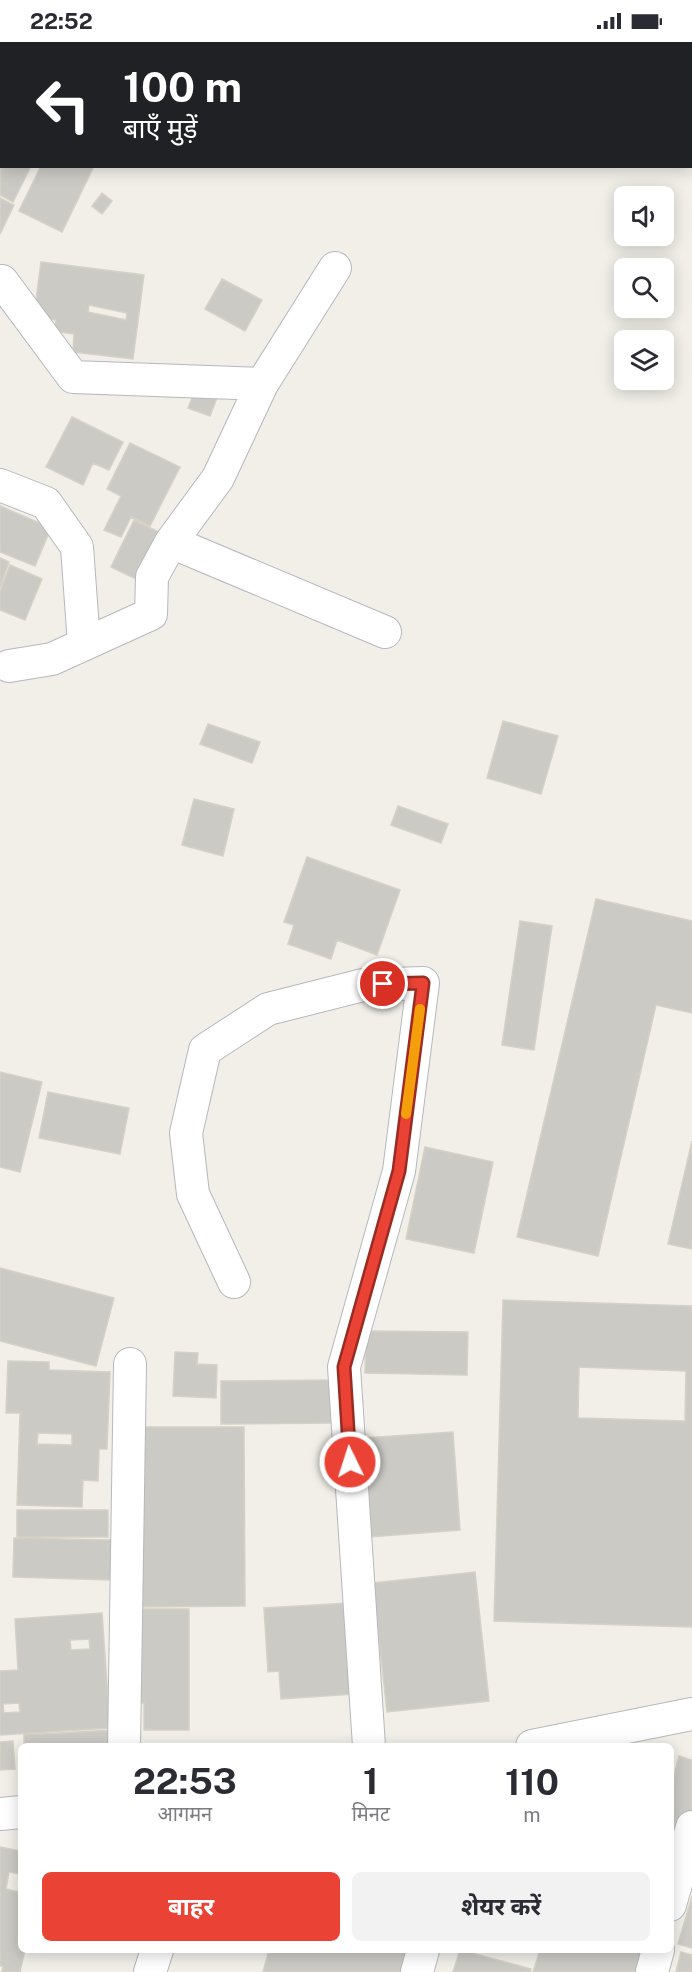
<!DOCTYPE html>
<html lang="hi">
<meta charset="utf-8">
<style>
:root{--surface:#fff;--page:#f2f2f3;--text:#2b2b33;--muted:#7c7c81;--accent:#ea4335}
body{margin:0;font-family:"Public Sans","Noto Sans Devanagari",sans-serif;background:var(--page);color:var(--text);height:100vh;display:flex;flex-direction:column;font-size:22px;white-space:nowrap}
*{box-sizing:border-box;margin:0}
p{font-size:20px;color:var(--muted)}
.icon{flex:none;width:33px;height:33px;fill:none;stroke:currentColor;stroke-width:2;stroke-linecap:round;stroke-linejoin:round}
.map{position:relative;flex:1;overflow:hidden}
.drawer{position:absolute;left:18px;top:1701px;width:656px;height:210px;display:flex;flex-direction:column;background:var(--surface);border-radius:9px;box-shadow:0 3px 15px #0003}
.drawer>*{flex:none}
.banner{position:absolute;left:0px;top:0px;width:693px;height:126px;box-shadow:0 3px 15px #0003;background:#202124;color:#fff;overflow:hidden}
.controls{position:absolute;left:614px;top:144px;display:grid;gap:12px}
.controls a{display:grid;place-items:center;width:60px;height:60px;border-radius:9px;background:var(--surface);box-shadow:0 3px 15px #0003;font-size:30px}
.pin{position:absolute;display:grid;place-items:center;width:51px;height:51px;color:#fff;margin:-26px;border:3px solid #fff;border-radius:50%;box-shadow:0 2px 6px #0007}
.me{position:absolute;width:66px;margin:-33px;rotate:356deg;stroke-linejoin:round;filter:drop-shadow(0 0 4px #0008)}
.turn{display:flex;align-items:center;gap:21px;height:126px;padding:0 24px;font-size:27px}
.turn .icon{width:78px;height:78px;stroke-width:2.5}
.turn b{display:block;font-size:42px;line-height:51px}
.eta{display:flex;justify-content:space-evenly;align-items:center;height:102px;text-align:center}
.eta b{font-size:36px;font-weight:700;line-height:42px}
.cta{display:flex;gap:12px;margin-top:auto;padding:12px 24px}
.cta a{flex:1;height:69px;border-radius:9px;background:var(--accent);color:#fff;font-size:24px;font-weight:700;line-height:69px;text-align:center}
.cta a+a{background:var(--page);color:var(--text)}
.status{display:flex;justify-content:space-between;align-items:center;height:42px;padding:0 30px;background:var(--surface);direction:ltr}
.status svg{height:16px;fill:currentColor}
.map>svg:first-child{display:block}
.building{fill:#cccac5;stroke:#d6d1c6;stroke-width:1.5;fill-rule:evenodd}
.lines{fill:none;stroke-linecap:round;stroke-linejoin:round}
.minor-casing{stroke:#b5b8bc;stroke-width:34}
.minor{stroke:#fff;stroke-width:32}
.route-casing{stroke:#982c22;stroke-width:15}
.route{stroke:#ea4335;stroke-width:10}
.slow{stroke:#f59e0b;stroke-width:10}
</style>
<div class="status"><b>22:52</b><svg viewBox="0 0 49 12"><path d="M0 12V9h3v3zM5 12V6h3v6zM10 12V3h3v9zM15 12V0h3v12zM26 1h20v11H26zM47 4h2v5h-2z"/></svg></div>
<div class="map">
<svg width="692" height="1930" viewBox="0 0 692 1930">
<rect width="100%" height="100%" fill="#f1efe8"/>
<path class="building" d="M0,6h2l-2,24z
M2,42v82h29l-18,36 -13,-7z
M41,124h53l-32,66 -43,-21z
M102,151l10,8 -10,13 -10,-8z
M0,156l14,7 -14,29z
M41,220l103,13 -11,84 -60,-7 1,-18 -19,-3 1,-11 -22,-4zM89,263l38,8 -1,7 -38,-8z
M222,237l40,21 -17,31 -40,-22z
M195,349l22,7 -7,18 -22,-8z
M72,375l51,25 -14,28 -16,-7 -10,22 -37,-18z
M130,401l50,24 -30,59 -19,-9 -10,20 -17,-7 17,-34 -14,-7z
M0,464l51,22 -16,38 -35,-14z
M134,478l33,16 -29,44 -27,-13z
M0,516l9,4 -9,25z
M10,523l32,14 -17,41 -25,-10v-19z
M503,679l55,15 -17,58 -54,-16z
M208,682l52,18 -8,21 -52,-19z
M194,757l40,10 -11,47 -41,-11z
M398,764l50,18 -7,19 -50,-18z
M307,815l93,33 -23,65 -40,-15 -6,19 -43,-15 6,-19 -10,-3z
M596,857l96,22v92l-36,-8 -58,251 -81,-19z
M520,879l32,5 -18,124 -32,-5z
M0,1030l42,10 -22,90 -20,-5z
M48,1050l81,16 -9,46 -81,-16z
M692,1099v108l-24,-5z
M425,1105l68,15 -19,91 -68,-14z
M0,1226l114,30 -18,68 -96,-25z
M503,1258l189,6v321l-198,-6zM579,1325l107,4 -1,50 -107,-3z
M366,1289l102,1 -1,43 -102,-2z
M175,1310l23,1 -1,11 20,1 -1,33 -43,-2z
M8,1319l41,1v8l61,2 -3,77h-8l-1,32 -15,-1 -1,27 -65,-2 3,-92h-14zM38,1391l34,1v11l-35,-1z
M334,1338l1,43 -114,1v-43z
M139,1385h105l1,179 -105,1z
M453,1390l7,98 -90,7 -7,-99z
M17,1468h91v27h-91z
M14,1496l98,2 -1,40 -98,-3z
M475,1530l14,129 -102,11 -14,-129z
M349,1561l5,91 -73,5 -2,-28 -11,1 -4,-64z
M133,1567h56v121h-45v-27h-12z
M102,1571l8,115 -110,7v-64l18,-1 -3,-51zM89,1597l1,10 -19,1 -1,-10zM19,1661l1,9 -16,1 -1,-9z
M112,1688l1,16h-89v-11z
M13,1699l2,28 -15,1v-28z
M679,1714l13,4v52l-14,47 -8,10v-94l4,1z
M0,1805l21,4v23l-12,-2 -3,17 12,3 3,-13v71h4l-5,22h-18l1,-6h-3z
M692,1854v52l-14,-4z
M269,1908h146l-6,22h-146z
M460,1908l71,19 -1,3h-77z
M540,1908h102l5,22h-114z
M681,1910l11,3v17h-16z"/>
<g class="lines">
<g class="minor-casing">
<path id="minor" d="M2,239l71,96 189,7
M0,443l46,18 31,44 7,97
M171,500l214,90
M9,624l43,-7 99,-45 1,-37 19,-35 47,-64 44,-94 73,-116
M234,1240l-41,-88 -7,-61 19,-83 63,-41 95,-24 60,-2 -24,188 -55,196 25,379
M124,1704l6,-382
M532,1704l160,-32
M0,1772l21,-2
M670,1863l22,-78
M150,1930l7,-22
M417,1930l6,-22
M652,1930l6,-22"/>
</g>
<use href="#minor" class="minor"/>
</g>
<g class="lines">
<g class="route-casing">
<path id="route" d="M350,1420l-6,-95 55,-196 24,-188 -40,1"/>
</g>
<use href="#route" class="route"/>
<path class="slow" d="M406,1072l14,-105"/>
</g>
</svg>
<div class="controls">
<a><svg class="icon" aria-label="sound" viewBox="0 0 24 24"><path d="M4 9h4l5-4v14l-5-4H4zM17 9q2 3 0 6"/></svg></a>
<a><svg class="icon" aria-label="search" viewBox="0 0 24 24"><circle cx="10" cy="10" r="6"/><path d="M15 15l6 6"/></svg></a>
<a><svg class="icon" aria-label="layers" viewBox="0 0 24 24"><path d="M12 4l9 5-9 5-9-5zM3 14l9 5 9-5"/></svg></a>
</div>
<div class="pin" style="left:383px;top:942px;background:#d93025"><svg class="icon" aria-label="arrive" viewBox="0 0 24 24"><path d="M6 21V4h12l-3 4 3 4H6"/></svg></div>
<svg class="me" style="left:350px;top:1420px" viewBox="-20 -20 40 40"><circle r="17" fill="#ea4335" stroke="#fff" stroke-width="3"/><path d="M0-11L8 9 0 5-8 9z" fill="#fff"/></svg>
<div class="banner">
<div class="turn"><svg class="icon" aria-label="left" viewBox="0 0 24 24"><path d="M17 20v-9H6M10 6l-5 5 5 5"/></svg><div><b>100 m</b>बाएँ मुड़ें</div></div>
</div>
<section class="drawer">
<div class="eta">
<div><b>22:53</b><p>आगमन</p></div>
<div><b>1</b><p>मिनट</p></div>
<div><b>110</b><p>m</p></div>
</div>
<div class="cta"><a>बाहर</a><a>शेयर करें</a></div>
</section>
</div>
